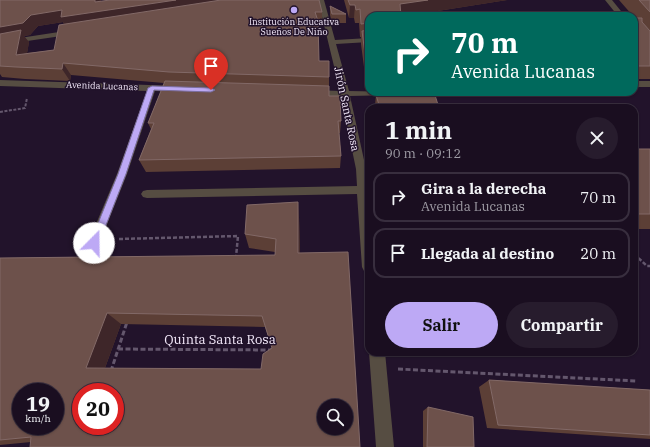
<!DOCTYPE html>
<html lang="es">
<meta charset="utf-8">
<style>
:root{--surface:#1a0e20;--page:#271c2d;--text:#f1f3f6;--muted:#9f9ca5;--line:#382e3e;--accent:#bda9f5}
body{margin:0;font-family:"IBM Plex Serif",serif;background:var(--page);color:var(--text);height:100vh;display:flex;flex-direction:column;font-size:15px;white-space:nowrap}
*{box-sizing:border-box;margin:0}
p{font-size:13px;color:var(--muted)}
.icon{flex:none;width:22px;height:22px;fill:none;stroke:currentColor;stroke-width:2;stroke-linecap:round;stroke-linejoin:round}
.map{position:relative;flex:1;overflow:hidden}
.panel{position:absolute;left:365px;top:104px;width:273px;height:252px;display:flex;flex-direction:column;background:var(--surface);border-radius:12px;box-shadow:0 1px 3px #0004,0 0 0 1px var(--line)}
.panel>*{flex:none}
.banner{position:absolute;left:365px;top:12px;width:273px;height:84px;border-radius:12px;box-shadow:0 1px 3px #0004,0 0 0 1px var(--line);background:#00695c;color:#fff;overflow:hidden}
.controls{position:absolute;left:317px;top:399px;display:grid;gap:8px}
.controls a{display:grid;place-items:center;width:36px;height:36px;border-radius:50%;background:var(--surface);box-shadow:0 1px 3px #0004,0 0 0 1px var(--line);font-size:20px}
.speed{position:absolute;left:12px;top:383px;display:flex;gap:8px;font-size:20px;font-weight:700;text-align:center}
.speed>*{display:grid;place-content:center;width:52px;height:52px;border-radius:50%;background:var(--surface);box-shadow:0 1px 3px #0004,0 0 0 1px var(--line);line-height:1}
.speed small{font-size:10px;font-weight:400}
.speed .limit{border:6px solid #d22;background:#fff;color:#111}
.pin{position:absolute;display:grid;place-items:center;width:34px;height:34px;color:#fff;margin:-41px -17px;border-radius:50% 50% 50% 0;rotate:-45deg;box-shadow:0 0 4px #0007}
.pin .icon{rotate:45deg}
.me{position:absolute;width:44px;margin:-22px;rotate:22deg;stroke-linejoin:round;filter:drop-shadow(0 0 3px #0008)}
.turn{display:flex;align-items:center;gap:14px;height:84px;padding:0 20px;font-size:18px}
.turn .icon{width:52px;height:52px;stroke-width:2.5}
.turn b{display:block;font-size:28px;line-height:34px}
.round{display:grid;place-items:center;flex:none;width:42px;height:42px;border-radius:21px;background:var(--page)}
.overview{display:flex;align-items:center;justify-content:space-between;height:68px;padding:0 20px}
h1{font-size:24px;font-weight:700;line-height:30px}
.action{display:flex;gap:8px;margin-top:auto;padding:8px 20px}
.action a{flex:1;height:46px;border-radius:24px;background:var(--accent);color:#111;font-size:16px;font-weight:700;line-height:46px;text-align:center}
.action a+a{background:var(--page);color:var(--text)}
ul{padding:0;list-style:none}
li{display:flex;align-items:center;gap:12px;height:50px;margin:0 8px 6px;padding:0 12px;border:2px solid var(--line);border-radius:12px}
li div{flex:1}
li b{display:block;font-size:15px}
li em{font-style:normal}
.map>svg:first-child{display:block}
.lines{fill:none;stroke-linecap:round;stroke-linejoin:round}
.path-far2{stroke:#64576d;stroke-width:2;stroke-dasharray:3 1.5;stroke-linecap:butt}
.path-far1{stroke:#64576d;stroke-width:2.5;stroke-dasharray:4 2;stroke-linecap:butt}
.path{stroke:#64576d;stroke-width:3;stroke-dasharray:5 2.5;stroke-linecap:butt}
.minor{fill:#564d42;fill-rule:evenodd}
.wall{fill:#5c3f36;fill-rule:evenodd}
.shaded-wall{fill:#3e2629}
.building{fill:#6d514b;stroke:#826967;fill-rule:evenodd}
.route{fill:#bda9f5;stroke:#7b6e9f}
.poi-dot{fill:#bda9f5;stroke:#22132b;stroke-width:1.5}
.labels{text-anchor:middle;stroke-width:3;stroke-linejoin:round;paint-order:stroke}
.far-poi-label{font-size:9px;fill:#f4eafb;stroke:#22132b}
.far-street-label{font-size:9px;fill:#f4eafb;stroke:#22132b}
.street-label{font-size:11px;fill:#f4eafb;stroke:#22132b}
.near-street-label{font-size:13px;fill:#f4eafb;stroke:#22132b}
</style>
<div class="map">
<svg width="650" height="447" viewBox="0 0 650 447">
<rect width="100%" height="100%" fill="#22132b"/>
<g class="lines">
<path class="path-far2" d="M0,112l25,-4 2,-10"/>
<path class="path-far1" d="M119,239l119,-3 -2,21
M634,254l13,12h3"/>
<path class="path" d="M118,349l155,1
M398,369l239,12
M111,371l16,-49"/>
<path class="minor" d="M318,0h6l11,40 34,-2v4l-33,2 13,47 50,1 -4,3 -45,1 16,73 3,28v76l-5,-2 -2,-4 -5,-73 -210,4 -4,-1 -2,-3 2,-3 4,-1 210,-4 -1,-17 -15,-72 -28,-1 -4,-3 4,-3 27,1z
M605,0h7l13,16h-7z
M72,30h3v4l-75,11v-4z
M0,80l179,6 4,3 -4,3 -24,-1 -28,83 -29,73 -4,1 -4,-1 -2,-4 29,-69 30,-83 -147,-5z
M634,81h16v6h-16z
M369,352h16l9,95h-18z"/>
</g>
<path class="wall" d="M0,0l322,12v12h-4l1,37 10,16v19l12,25 -1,12h-1l2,23 -1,12 -194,4 -7,-12 12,-31 -3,-6 16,-40 -93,-8 -1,6 -45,-2 -23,-2 -2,-3zM63,22l1,2 -10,26 -27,3 2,-11 -5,-6 6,-1 8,-9z
M344,0h163l-101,16h-37v52l-5,-1 -3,-23v-7h-1l-1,-14h-4l-1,-5h-5z
M619,0h31v79h-16v-61h1l-1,-2h-1z
M330,6l16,8v9h-14l-2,-8z
M376,95l63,13h-63l-1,-3z
M634,149h16v80h-16z
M299,217l1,36 60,194 -329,-5 -31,3v-187l275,-3v-3l-26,-4 -4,-14zM121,324l144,3 7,21 -11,21 -156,-1z
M489,380l161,10v49l-163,-11 -8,-41z
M428,407l46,40h-51v-36z"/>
<path class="shaded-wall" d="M95,0h6l-1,11 76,-11h71l-180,29 -4,-7 -25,4 -8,9 -6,1 5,6 -4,25 -25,-28v-12l31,-12 64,-13z
M428,0h79l-101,16h-8l2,-12z
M350,5h5l-1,13h-5z
M63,63l8,12 -1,6 -8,-12z
M298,202l1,15 1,49 -2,-13z
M107,313l14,11 -19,52 -16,-8z"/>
<path class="building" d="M0,0h95v2l15,-2h66l-115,17 1,-7 -31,5 -8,8 -23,4z
M221,0h98l3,12h-7l3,9 1,40h10v16l-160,-5 -106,-9 -1,6 -46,-2 -16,-1v-32l21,-4 -5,25 38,-5 5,-25z
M348,0h80l-28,4 1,12h-32v7l-8,1 -1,-15 -4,1 -1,-5h-5z
M639,0h11v12z
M330,6l16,8h-14z
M634,18h8v4l8,9v35h-16z
M369,30v24h-4l-3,-23z
M165,81l164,5v10h11l1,25h-3l3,35 -202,4 15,-37h-6z
M429,92h5l5,16h-59l-4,-13z
M573,107l1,1h-17z
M634,149h16v65h-16z
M298,202v51l50,-1 12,195h-330l1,-10 -31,3v-182l275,-3 1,-16 -31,-5 2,-29zM107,313l155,3 10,32 -9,6 -2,15 -175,-1zM21,392h34v34h-34zM81,392h34v34h-34zM324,406h22v22h-22z
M489,380l161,10v45l-152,-10z
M428,407l45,10 1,30h-47z"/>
<path class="route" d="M152,86l59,2 4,2 -4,2 -57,-2 -28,84 -27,69 -1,3h-7l-1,-3 28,-69 30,-86z"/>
<circle class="poi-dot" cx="294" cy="10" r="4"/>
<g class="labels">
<g class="far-poi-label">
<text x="294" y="25">Institución Educativa<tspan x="294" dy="10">Sueños De Niño</tspan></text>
</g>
<g class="far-street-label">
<text transform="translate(102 86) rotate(2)" y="3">Avenida Lucanas</text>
</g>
<g class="street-label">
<text transform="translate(347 109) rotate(78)" y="4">Jirón Santa Rosa</text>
</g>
<g class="near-street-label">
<text x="220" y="344">Quinta Santa Rosa</text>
</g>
</g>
</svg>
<div class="controls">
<a><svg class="icon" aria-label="search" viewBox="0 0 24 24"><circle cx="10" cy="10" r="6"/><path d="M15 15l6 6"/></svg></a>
</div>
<div class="speed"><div>19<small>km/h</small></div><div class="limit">20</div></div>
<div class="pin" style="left:211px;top:90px;background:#d93025"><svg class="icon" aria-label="arrive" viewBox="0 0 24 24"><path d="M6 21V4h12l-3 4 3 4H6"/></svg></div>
<svg class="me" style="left:94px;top:243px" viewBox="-20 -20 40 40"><circle r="19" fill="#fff"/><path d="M0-13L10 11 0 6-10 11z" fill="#bda9f5"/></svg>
<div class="banner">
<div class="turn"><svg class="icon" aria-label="right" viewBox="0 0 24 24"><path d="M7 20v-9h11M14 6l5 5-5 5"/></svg><div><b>70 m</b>Avenida Lucanas</div></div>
</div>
<section class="panel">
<div class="overview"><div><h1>1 min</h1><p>90 m · 09:12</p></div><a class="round"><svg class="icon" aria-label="close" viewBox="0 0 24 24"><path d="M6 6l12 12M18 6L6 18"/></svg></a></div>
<ul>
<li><svg class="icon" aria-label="right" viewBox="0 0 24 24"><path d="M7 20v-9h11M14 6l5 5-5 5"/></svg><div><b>Gira a la derecha</b><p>Avenida Lucanas</p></div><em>70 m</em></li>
<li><svg class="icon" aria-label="arrive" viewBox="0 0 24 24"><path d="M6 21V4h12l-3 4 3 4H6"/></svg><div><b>Llegada al destino</b></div><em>20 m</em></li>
</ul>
<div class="action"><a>Salir</a><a>Compartir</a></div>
</section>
</div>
